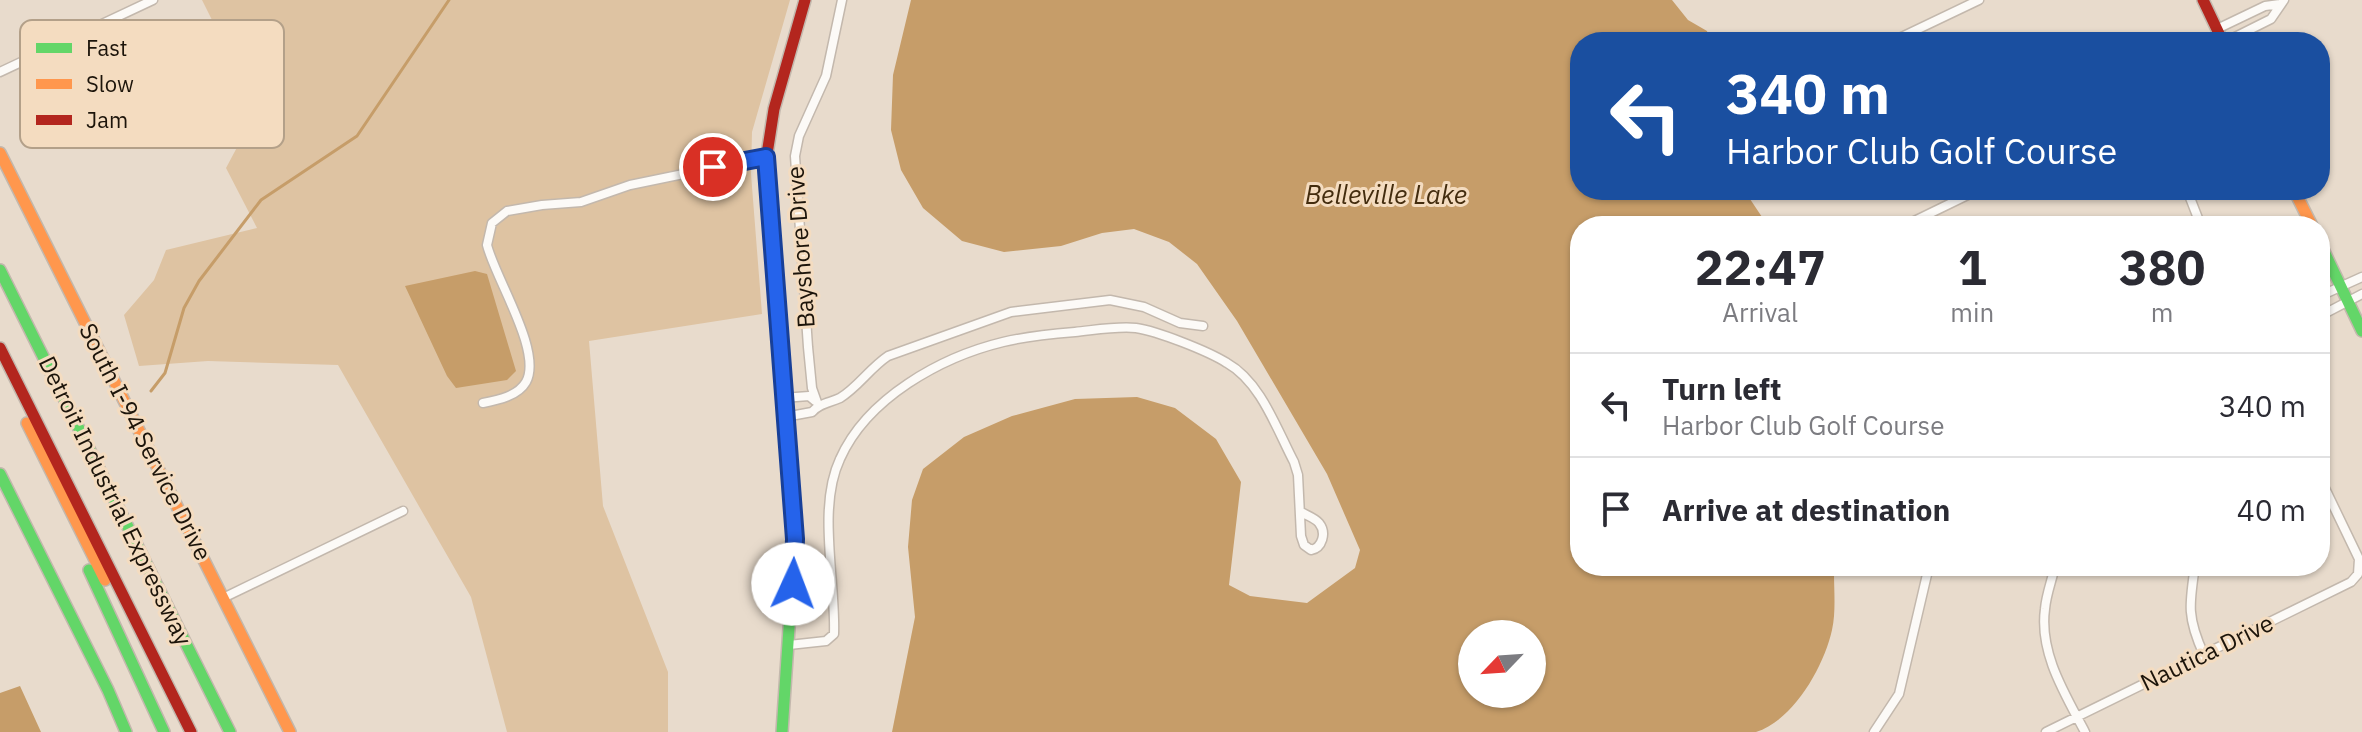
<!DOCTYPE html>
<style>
:root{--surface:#fff;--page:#f7f7f7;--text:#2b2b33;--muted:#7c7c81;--line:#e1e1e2}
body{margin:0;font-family:"IBM Plex Sans",sans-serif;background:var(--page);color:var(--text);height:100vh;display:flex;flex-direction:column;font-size:30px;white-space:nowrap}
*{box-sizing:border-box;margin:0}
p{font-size:26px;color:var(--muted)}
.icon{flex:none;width:44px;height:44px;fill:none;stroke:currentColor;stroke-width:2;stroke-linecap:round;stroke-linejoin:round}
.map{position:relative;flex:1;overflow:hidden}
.sheet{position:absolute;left:1570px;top:216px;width:760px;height:360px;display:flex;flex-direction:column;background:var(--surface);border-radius:32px;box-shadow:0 2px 6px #0004}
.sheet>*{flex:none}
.top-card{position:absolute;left:1570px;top:32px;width:760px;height:168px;border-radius:32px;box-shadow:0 2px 6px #0004;background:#1a4fa0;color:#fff;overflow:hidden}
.needle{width:52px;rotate:245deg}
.controls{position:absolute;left:1458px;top:620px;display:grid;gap:16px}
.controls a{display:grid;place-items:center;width:88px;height:88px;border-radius:50%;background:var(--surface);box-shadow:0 2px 6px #0004;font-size:40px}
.pin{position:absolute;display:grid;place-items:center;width:68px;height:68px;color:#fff;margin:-34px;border:4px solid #fff;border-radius:50%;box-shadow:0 2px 8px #0007}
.me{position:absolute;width:88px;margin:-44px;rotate:2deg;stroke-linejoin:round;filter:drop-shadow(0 0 6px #0008)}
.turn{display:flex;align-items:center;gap:28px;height:168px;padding:0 24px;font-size:36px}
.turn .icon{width:104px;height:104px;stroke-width:2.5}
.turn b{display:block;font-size:56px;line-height:68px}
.eta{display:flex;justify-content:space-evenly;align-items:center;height:136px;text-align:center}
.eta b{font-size:48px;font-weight:800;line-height:56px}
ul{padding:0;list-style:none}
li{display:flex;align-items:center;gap:24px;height:104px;padding:0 24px;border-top:2px solid var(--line)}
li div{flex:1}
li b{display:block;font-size:30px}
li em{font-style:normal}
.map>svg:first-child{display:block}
.green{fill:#dec3a2}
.water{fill:#c69d69;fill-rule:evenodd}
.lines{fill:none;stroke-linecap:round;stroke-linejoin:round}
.stream{stroke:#c69d69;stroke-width:3}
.street-casing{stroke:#c3b8ad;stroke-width:11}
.fast-casing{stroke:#c3b8ad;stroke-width:14}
.slow-casing{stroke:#c3b8ad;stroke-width:14}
.jam-casing{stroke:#c3b8ad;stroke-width:14}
.street{stroke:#fcfaf7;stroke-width:8}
.fast{stroke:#63d668;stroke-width:11}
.slow{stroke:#ff974d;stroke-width:11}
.jam{stroke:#b3261e;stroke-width:11}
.route-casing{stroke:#184099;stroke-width:20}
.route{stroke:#2563eb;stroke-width:14}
.labels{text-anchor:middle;stroke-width:6;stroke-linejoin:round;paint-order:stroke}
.street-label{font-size:24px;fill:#1c140a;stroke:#f4dcc0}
.water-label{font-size:26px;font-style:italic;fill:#432c0e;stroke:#f4dcc0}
.key{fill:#f4dcc0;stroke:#b3a089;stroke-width:2}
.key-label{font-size:22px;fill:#1c140a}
</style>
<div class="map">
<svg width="2362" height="732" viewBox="0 0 2362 732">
<rect width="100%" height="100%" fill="#e8dbcc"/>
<path class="green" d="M202,0h588l-38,132 -1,42 11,140 -173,27 14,165 65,166v60h-161l-36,-135 -133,-232 -130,-4 -69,5 -15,-51 30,-35 12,-30 91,-22 -31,-60 31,-58z"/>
<path class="water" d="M911,0h761l16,20 19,11 3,11h-130v148h164l24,36h-188v340h257l-3,7c0,18 2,39 -2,57 -8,36 -38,90 -76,102h-864l23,-115 -7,-70 4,-47 11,-31 41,-32 48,-21 63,-17 62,-2 38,11 41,31 25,43 -12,103 21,11 57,7 48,-35 5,-18 -33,-76 -90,-153 -40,-57 -28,-22 -35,-13 -32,4 -41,13 -57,6 -42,-11 -39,-33 -22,-38 -10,-40 2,-55zM1532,634v60h-60v-60z
M475,271l12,3 29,97 -9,9 -51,8 -9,-12 -42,-90z
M20,686l21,46h-41v-39z"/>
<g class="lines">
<path class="stream" d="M151,391l14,-18 19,-65 15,-27 62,-81 96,-64 92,-136"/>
<g class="street-casing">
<path id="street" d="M2217,29l48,-23 15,-2
M1891,42l88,-42
M2225,42l46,-23 13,-19
M0,72l153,-72
M2187,190l14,36
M1904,226l74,-36
M2320,296l42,-19
M2320,316l42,-22
M783,398l26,-2 6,5
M483,403c15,-3 35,-7 43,-21 17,-30 -31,-104 -39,-137l5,-22 15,-12 35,-6 39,-3 49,-17 136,-28
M818,405l-6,-17 -4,-41 -13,-191 4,-20 27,-60 16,-76
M785,417l27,-5c8,-9 17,-9 28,-14 18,-11 30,-30 48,-42l123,-44 99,-12 34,7 36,16 23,3
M2055,566c-3,14 -9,29 -10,43 -6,44 20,85 40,123
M2195,566c-6,39 -8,52 9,89
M223,598l180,-87
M789,645l37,-4 8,-7c2,-54 -17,-126 6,-175 27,-61 101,-102 163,-117 24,-6 48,-8 72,-10 20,-2 42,-6 61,-4 21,3 72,23 91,35 34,19 50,67 67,99l4,13 3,61 3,9 7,5c11,-2 16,-17 8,-27 -4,-5 -13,-8 -18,-11
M1874,732l25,-38 30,-128
M2046,732l305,-150 7,-8 1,-15 -39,-81"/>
</g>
<g class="fast-casing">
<path id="fast" d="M2320,243l42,88
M0,270l230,462
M0,474l108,216 18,42
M89,570l75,162
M782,732l13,-193 -10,-118"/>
</g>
<g class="slow-casing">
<path id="slow" d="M0,153l290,579
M2294,190l18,36
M27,423l78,157"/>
</g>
<g class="jam-casing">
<path id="jam" d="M2203,0l20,42
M0,348l191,384
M785,421l-20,-254 9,-58 31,-109"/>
</g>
<use href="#street" class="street"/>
<use href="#fast" class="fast"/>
<use href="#slow" class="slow"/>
<use href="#jam" class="jam"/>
</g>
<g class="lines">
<g class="route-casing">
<path id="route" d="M713,167l53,-10 29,382 -2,45"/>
</g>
<use href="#route" class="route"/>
</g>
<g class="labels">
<g class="street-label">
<text transform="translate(801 247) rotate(-94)" y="8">Bayshore Drive</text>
<text transform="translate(145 442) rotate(63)" y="8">South I-94 Service Drive</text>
<text transform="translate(115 501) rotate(64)" y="8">Detroit Industrial Expressway</text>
<text transform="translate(2207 653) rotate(-26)" y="8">Nautica Drive</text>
</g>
<g class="water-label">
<text x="1386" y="204">Belleville Lake</text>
</g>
</g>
<rect x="20" y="20" width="264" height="128" rx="12" class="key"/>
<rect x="36" y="43" width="36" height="10" fill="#63d668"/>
<rect x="36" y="79" width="36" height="10" fill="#ff974d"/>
<rect x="36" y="115" width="36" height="10" fill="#b3261e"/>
<g class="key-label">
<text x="86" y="56">Fast</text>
<text x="86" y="92">Slow</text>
<text x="86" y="128">Jam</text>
</g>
</svg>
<div class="controls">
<a><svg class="needle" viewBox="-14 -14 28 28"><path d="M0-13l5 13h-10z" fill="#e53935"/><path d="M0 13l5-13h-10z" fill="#7c7c81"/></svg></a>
</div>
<div class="pin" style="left:713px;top:167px;background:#d93025"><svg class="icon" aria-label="arrive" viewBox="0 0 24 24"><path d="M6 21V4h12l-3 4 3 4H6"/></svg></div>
<svg class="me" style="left:793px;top:584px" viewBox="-20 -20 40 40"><circle r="19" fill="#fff"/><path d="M0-13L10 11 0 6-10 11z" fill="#2563eb"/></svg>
<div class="top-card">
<div class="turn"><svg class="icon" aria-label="left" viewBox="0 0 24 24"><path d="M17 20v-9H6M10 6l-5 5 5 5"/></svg><div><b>340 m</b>Harbor Club Golf Course</div></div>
</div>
<section class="sheet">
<div class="eta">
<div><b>22:47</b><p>Arrival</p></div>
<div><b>1</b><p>min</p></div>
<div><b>380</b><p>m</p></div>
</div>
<ul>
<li><svg class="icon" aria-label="left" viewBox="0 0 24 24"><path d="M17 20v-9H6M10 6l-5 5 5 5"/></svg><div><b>Turn left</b><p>Harbor Club Golf Course</p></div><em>340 m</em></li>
<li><svg class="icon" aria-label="arrive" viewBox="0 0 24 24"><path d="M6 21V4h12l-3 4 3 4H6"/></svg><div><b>Arrive at destination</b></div><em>40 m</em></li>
</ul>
</section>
</div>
